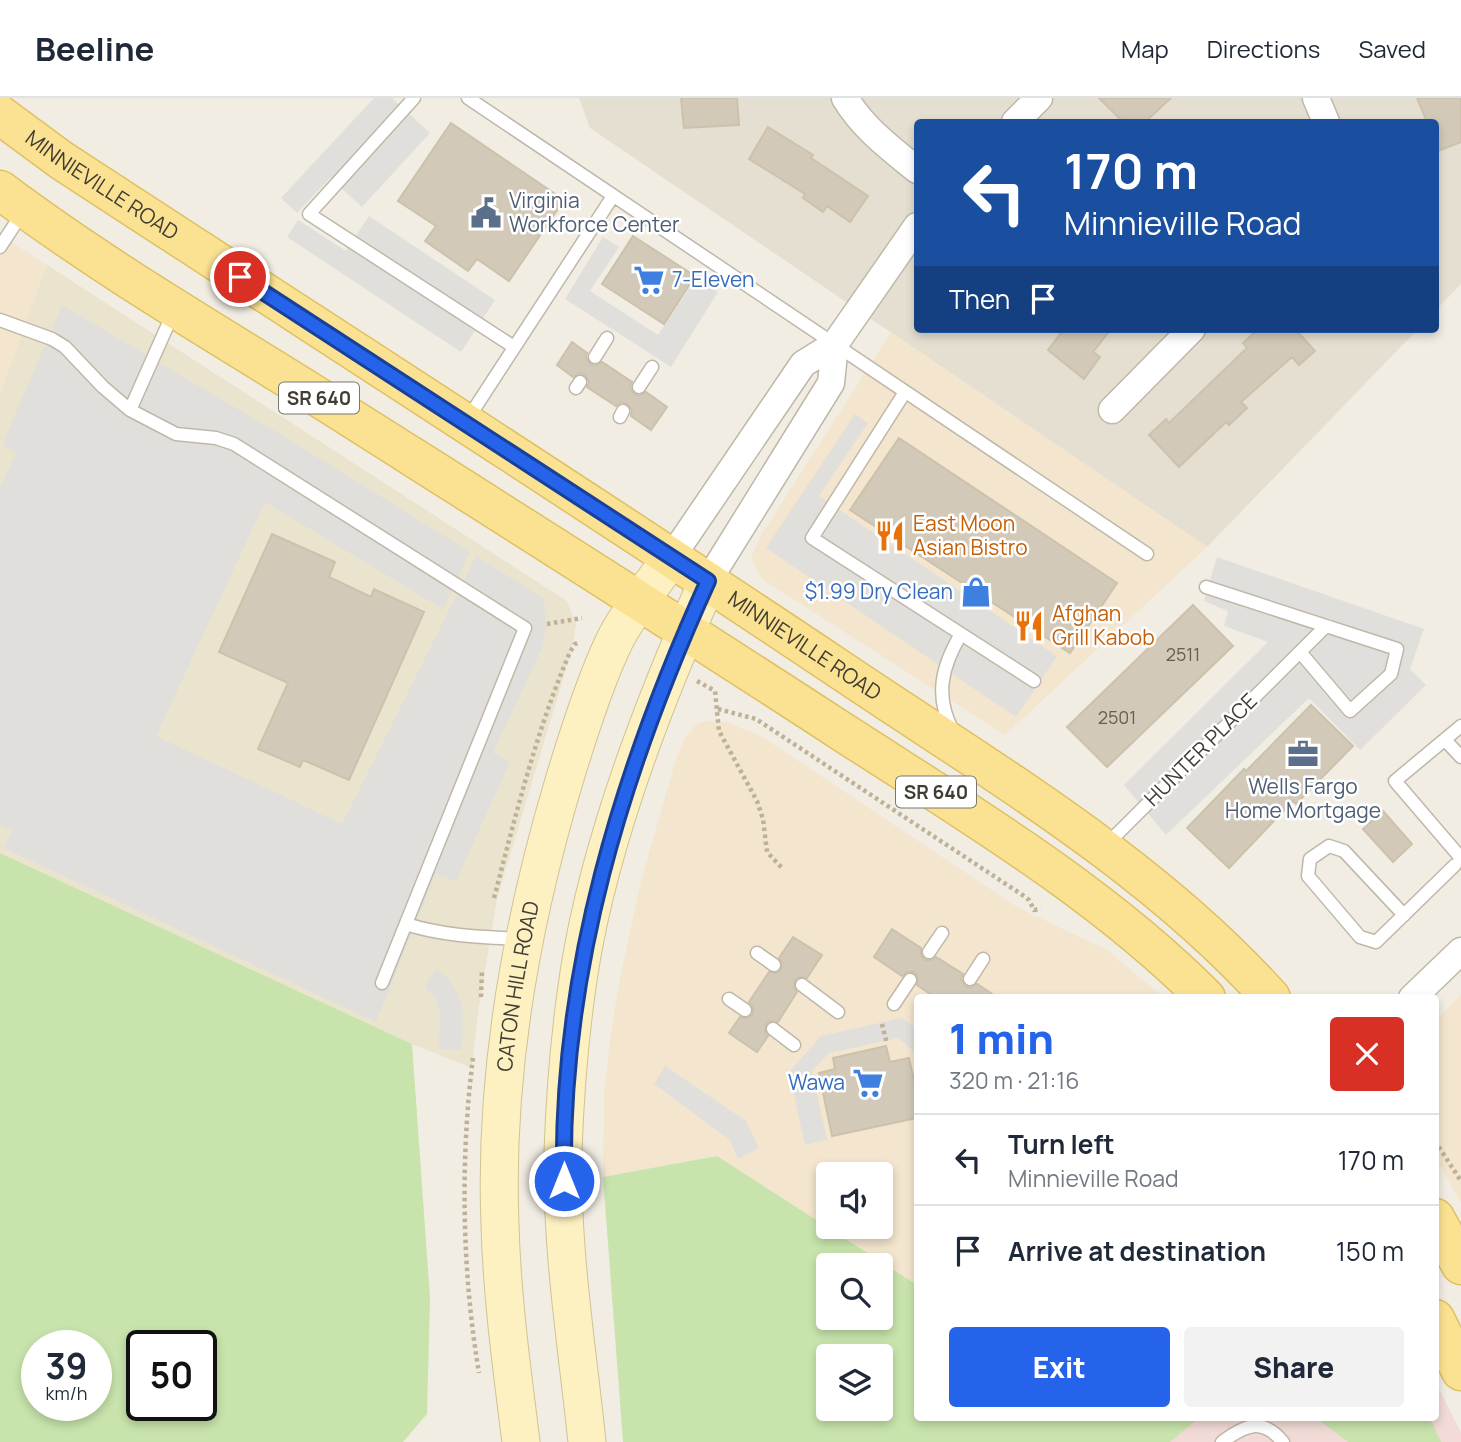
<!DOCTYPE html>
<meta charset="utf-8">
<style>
:root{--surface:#fff;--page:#f2f2f3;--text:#1f2937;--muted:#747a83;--line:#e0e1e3;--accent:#2563eb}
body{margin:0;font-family:Manrope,sans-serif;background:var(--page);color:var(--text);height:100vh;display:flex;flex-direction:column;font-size:26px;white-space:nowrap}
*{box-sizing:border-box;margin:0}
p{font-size:23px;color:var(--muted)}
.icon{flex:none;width:38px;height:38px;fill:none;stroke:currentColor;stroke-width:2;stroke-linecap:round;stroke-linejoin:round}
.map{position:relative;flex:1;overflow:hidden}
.side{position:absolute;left:914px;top:896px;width:525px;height:427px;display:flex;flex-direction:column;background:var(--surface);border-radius:7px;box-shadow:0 4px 10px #0003}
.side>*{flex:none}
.hud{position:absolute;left:914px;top:21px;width:525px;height:214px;border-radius:7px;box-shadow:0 4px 10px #0003;background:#1a4fa0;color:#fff;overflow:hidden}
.buttons{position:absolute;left:816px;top:1064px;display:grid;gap:14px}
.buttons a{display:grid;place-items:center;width:77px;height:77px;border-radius:7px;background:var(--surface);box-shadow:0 4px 10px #0003;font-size:35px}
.speed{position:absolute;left:21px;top:1232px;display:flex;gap:14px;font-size:35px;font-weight:700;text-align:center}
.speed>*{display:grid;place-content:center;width:91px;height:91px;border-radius:50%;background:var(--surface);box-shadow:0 4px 10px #0003;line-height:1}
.speed small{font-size:18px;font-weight:400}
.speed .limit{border:4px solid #111;border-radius:10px;background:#fff;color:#111}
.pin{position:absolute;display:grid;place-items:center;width:60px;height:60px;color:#fff;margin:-30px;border:4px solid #fff;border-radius:50%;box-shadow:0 2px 7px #0007}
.me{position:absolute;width:77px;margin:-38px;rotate:0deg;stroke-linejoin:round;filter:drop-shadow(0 0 5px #0008)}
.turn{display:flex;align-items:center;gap:24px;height:147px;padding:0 35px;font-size:32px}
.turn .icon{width:91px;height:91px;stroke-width:2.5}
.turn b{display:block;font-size:49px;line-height:60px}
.then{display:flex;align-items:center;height:66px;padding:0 35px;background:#0003;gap:14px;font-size:26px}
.round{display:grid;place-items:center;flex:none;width:74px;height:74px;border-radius:7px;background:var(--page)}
.summary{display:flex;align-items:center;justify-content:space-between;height:119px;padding:0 35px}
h1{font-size:42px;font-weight:800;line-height:52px;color:var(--accent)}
.cta{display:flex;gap:14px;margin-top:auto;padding:14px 35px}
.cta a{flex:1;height:80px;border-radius:7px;background:var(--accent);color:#fff;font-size:28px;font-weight:800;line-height:80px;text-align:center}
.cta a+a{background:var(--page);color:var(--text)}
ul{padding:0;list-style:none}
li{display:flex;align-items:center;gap:21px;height:91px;padding:0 35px;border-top:2px solid var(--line)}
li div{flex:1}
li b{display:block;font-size:26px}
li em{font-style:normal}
header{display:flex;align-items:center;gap:42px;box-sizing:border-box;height:98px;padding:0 35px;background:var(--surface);border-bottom:2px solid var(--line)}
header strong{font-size:33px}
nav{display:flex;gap:38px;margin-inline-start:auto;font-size:24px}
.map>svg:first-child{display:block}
.residential{fill:#e5dfd1}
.commercial{fill:#f3e5ce;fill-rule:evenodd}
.education{fill:#eae3cd}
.medical{fill:#f2dbd6}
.green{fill:#c8e4ac;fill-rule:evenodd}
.parking{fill:#e1dfdb}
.building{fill:#d2c9b9;stroke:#ccc2ac;stroke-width:2}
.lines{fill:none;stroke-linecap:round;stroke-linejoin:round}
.lane-casing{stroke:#bfb8a9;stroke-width:15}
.street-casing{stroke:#bfb8a9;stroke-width:29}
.secondary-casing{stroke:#d0c394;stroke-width:39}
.primary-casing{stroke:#dfc063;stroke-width:41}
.path{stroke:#bdb298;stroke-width:4.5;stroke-dasharray:3.5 3.5;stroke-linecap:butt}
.lane{stroke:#fff;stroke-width:12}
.street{stroke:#fff;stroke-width:26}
.secondary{stroke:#fdf1c1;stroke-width:37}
.primary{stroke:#fbe292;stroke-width:38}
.route-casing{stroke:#184099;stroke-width:18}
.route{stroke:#2563eb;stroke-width:12}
.labels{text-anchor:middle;stroke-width:5;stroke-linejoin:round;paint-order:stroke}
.number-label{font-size:18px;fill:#666054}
.shield{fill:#fff;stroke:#7b7770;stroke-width:2}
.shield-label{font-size:19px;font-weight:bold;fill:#423d33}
.street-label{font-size:21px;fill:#423d33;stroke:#fff}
.service-label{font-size:21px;fill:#4e5e75;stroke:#fff;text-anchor:start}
.shop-label{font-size:21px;fill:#366cbe;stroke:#fff;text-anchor:end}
.food-label{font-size:21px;fill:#c56008;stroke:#fff;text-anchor:start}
</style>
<header>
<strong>Beeline</strong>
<nav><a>Map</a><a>Directions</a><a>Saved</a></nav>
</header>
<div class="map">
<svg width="1461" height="1344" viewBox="0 0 1461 1344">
<rect width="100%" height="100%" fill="#f1ede3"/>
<path class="residential" d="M579,0h882v186l-26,27v-189h-518v207h501l-211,218 -617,-419z"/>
<path class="commercial" d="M0,137l47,30 -47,129z
M891,234l316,215 -202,188 -243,-156 -9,-16 -1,-8 8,-18z
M707,623l19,1 35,14 256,171 90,43 56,47 -246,1v287l-200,-129 -114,21 1,-83 6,-54 9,-57 22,-102 35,-122 9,-22 12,-13zM828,1076h52v53h-52z
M1461,897v207l-26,-44v-137z"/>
<path class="education" d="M47,167l520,336 9,23 -4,25 -75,250 -19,113 -6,56 -60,-24 -412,-191v-459z"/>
<path class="medical" d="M1435,1283l26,52v9h-296l27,-24h243z"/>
<path class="green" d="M0,755l412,191 18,254 -3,116 -24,28h-403zM37,1248h59v59h-59zM142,1248h59v59h-59z
M717,1058l200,129v133h282l-29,24h-547l-20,-265zM828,1167h52v53h-52zM880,1258v53h-52v-53z
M1316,1320h114l11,24h-93z"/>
<path class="parking" d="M374,0h18l38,35 -68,74 -32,-29 -33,35 -16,-15z
M369,118l126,84 -34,52 -174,-115 11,-17 48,31z
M603,139l16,10 -29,44 68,44 38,-57 22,14 -47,75 -106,-68z
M62,207l231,137 177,110 -27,57 -178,-107 -109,234 186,88 134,-268 68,43 2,27 -4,22 -49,105 17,9 -54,119 -20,-7 -60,148 -372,-174 8,-18 -12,-5v-337l16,-35 -14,-8z
M855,316l13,9 -49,73 238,160 -41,61 -250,-169z
M1217,459l207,72 -14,40 16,16 -66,65 -51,-52 -143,137 -42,-50 144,-143 -44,-16 4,-15 -24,-10z
M436,871l12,9 8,13 5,13 2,12 -2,34 -22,-1 1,-36 -4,-14 -11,-12z
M902,920l15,11v25l-19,-16 -69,15 -17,18 15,69 -22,5 -16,-73 32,-36z
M665,968l81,55 13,27 -21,11 -8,-19 -76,-56z"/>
<path class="building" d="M681,0h56l2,27 -55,3z
M1099,0h72l-26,24h-22z
M1417,0h44v44l-26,10v-30h-8z
M451,25l113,77 -55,81 -32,-22 -9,12 -43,-30 11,-15 -38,-25z
M768,29l45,28 -2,3 57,38 -18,26 -23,-16 -4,6 -20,-14 2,-4 -56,-35z
M633,138l62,40 -31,48 -62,-40z
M1064,231h47l-18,23 7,5 -16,22 -36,-29z
M1258,231h37l20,22 -16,14 -7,-8 -51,45 6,6 -18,17 -3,-3 -47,45 -30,-32 17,-16 3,4 78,-75 -4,-5z
M572,244l15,11 -1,4 4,7 5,2 7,-4 30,20 -2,5 4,7 5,2 7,-4 21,15 -16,23 -20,-14 1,-6 -5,-6 -5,-2 -6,4 -29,-19 2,-5 -4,-7 -5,-2 -7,4 -16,-12z
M899,340l218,145 -47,70 -220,-143z
M272,436l63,28 -6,15 42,20 3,-8 50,23 -75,168 -46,-20 -3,7 -42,-18 30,-66 -69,-31z
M1193,507l40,41 -126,121 -40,-40z
M1311,607l42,41 -57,58 -3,-3 -64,67 -42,-40 57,-59 2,2z
M1383,713l29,33 -19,18 -30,-33z
M892,831l29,19v7l4,5h7l4,-3 27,17 -2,5 4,7 5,2 7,-4 21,14h-62l-19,-13 1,-8 -4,-5h-7l-5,4 -28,-19z
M793,839l29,18 -15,23 -8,-1 -4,3 -1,8 3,4 -19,30 -8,-1 -4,3 -1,8 3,4 -11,16 -28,-19 11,-16 8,1 5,-4v-7l-4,-5 20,-30 8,1 4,-4 1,-7 -3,-4z
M886,948l4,16 19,-4 8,36v24l-85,18 -13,-63 16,-4 -2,-11z"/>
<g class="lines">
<g class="lane-casing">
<path id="lane" d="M414,0l-105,116 205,133
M468,0l679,456
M0,149l23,-35
M0,222l52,19 13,8 38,40 27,23 46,24 40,4 18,6 291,184 -143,355
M595,259l12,-19
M639,289l13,-20
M576,290l4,-6
M905,294l-93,146 222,143
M130,312l44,-99
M620,319l3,-6
M467,322l146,-224
M1206,489l191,62 -6,25 -41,37 -50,-59
M1461,628l-66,55 66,77
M953,633c-19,-35 -11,-65 8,-97
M1445,642l16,17
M1105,748l221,-220
M1404,817l-60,-64 -15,-5 -19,13 -2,17 52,61 16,5 79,-77
M406,826c37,12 75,13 114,15
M929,854l13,-19
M757,855l17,12
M970,881l13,-20
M802,887l36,27
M729,901l16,11
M894,906l16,-24
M773,931l21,16
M1222,1344c23,-17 40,-25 61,0"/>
</g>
<g class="street-casing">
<path id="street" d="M845,0c18,30 45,50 72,72
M1316,0l10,24
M1015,24l24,-24
M1112,312l80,-81
M671,460l132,-194 32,-20 82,-118
M708,483l123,-198 4,-39
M1412,900l49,-47"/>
</g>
<g class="secondary-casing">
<g id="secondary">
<path id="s1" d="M521,1344c-9,-72 -19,-144 -21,-217 -6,-150 21,-300 64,-444 13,-43 29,-94 48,-135 14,-31 40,-60 59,-88"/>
<path d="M587,1344c-10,-96 -26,-193 -24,-290 2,-60 7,-120 16,-179 20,-130 75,-272 129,-392"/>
</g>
</g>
<g class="primary-casing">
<g id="primary">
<path id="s2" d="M0,17l61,45c260,170 523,338 781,511 147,99 310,194 429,327"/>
<path d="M0,92c101,76 211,140 318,207 175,111 350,221 523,334 124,80 261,162 365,267"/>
<path d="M1435,1120l26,47"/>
<path d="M1435,1221l26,52"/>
</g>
</g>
<path class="path" d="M547,526l35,-6
M697,583l18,10 4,40 38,70 6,18 4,33 15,16
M718,611l38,10 268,177 5,4 5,10 7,-1
M494,800c22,-84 42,-166 76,-246l5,-8 5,-2
M481,899l1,-27
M882,926l5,20
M473,960c-13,101 -11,214 6,315
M1435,1043l26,40"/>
<use href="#lane" class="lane"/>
<use href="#street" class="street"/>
<use href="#secondary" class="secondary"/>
<use href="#primary" class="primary"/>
</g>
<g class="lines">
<g class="route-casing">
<path id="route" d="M240,179l468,304c-86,190 -148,390 -144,600"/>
</g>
<use href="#route" class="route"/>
</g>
<defs>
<g id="civic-bare" transform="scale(2.415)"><path d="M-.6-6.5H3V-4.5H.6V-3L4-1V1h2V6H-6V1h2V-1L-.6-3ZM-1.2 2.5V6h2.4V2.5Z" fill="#5c6f8a" stroke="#fff" stroke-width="2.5" paint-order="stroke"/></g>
<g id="supermarket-bare" transform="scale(2.415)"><path d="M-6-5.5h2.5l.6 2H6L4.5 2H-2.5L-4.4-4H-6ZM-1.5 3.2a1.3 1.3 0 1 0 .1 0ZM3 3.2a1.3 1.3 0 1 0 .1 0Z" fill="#3f7fe0" stroke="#fff" stroke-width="2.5" paint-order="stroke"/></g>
<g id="restaurant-bare" transform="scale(2.415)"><path d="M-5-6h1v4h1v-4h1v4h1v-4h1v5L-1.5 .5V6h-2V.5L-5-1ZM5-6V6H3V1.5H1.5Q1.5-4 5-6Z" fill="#e8710a" stroke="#fff" stroke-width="2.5" paint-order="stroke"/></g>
<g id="shop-bare" transform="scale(2.415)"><path d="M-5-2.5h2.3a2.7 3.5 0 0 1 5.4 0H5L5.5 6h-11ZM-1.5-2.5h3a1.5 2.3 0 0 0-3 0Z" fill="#3f7fe0" stroke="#fff" stroke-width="2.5" paint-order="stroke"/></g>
<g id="office-bare" transform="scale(2.415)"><path d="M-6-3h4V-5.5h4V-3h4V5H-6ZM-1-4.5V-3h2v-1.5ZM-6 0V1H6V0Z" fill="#5c6f8a" stroke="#fff" stroke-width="2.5" paint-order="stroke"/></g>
</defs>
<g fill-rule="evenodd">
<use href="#civic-bare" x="486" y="115"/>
<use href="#supermarket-bare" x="649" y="182"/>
<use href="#restaurant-bare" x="890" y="438"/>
<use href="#shop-bare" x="976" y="494"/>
<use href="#restaurant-bare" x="1029" y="528"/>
<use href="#office-bare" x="1303" y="656"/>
<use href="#supermarket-bare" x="868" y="985"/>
</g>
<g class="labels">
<g class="number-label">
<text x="1183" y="563">2511</text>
<text x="1117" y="626">2501</text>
</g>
<g class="shield">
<rect x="279" y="284.5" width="80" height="31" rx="5"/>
<rect x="896" y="678.5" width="80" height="31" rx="5"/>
</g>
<g class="shield-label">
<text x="319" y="307">SR 640</text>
<text x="936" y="701">SR 640</text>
</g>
<g class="street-label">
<text dy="7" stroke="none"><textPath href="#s2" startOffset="124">MINNIEVILLE ROAD</textPath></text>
<text dy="7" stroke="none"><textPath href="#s2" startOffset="964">MINNIEVILLE ROAD</textPath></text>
<text transform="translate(1201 652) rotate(-45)" y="7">HUNTER PLACE</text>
<text dy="7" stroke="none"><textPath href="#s1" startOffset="458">CATON HILL ROAD</textPath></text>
</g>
<g class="service-label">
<text x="509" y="110">Virginia<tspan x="509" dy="24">Workforce Center</tspan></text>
<text x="1303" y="696" text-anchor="middle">Wells Fargo<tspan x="1303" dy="24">Home Mortgage</tspan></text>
</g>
<g class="shop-label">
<text x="672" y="189" text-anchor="start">7-Eleven</text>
<text x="953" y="501">$1.99 Dry Clean</text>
<text x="845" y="992">Wawa</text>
</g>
<g class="food-label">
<text x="913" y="433">East Moon<tspan x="913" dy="24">Asian Bistro</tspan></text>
<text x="1052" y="523">Afghan<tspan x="1052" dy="24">Grill Kabob</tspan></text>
</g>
</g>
</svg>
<div class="buttons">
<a><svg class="icon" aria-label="sound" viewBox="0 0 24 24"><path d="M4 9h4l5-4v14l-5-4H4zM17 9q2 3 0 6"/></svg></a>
<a><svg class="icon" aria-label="search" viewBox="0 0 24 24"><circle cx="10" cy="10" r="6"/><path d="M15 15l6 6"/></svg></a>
<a><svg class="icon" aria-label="layers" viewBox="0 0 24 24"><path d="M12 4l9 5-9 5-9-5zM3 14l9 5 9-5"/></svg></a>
</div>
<div class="speed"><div>39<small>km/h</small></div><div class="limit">50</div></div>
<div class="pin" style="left:240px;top:179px;background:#d93025"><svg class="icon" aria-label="arrive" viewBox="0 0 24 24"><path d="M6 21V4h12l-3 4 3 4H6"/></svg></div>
<svg class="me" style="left:564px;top:1083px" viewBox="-20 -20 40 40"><circle r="17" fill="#2563eb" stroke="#fff" stroke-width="3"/><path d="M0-11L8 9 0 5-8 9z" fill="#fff"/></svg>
<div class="hud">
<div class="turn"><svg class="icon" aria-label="left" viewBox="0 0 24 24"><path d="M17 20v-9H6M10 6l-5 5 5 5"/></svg><div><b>170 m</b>Minnieville Road</div></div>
<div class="then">Then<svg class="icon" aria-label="arrive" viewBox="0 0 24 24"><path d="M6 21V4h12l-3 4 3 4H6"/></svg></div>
</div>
<section class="side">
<div class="summary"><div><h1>1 min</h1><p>320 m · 21:16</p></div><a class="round" style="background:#d93025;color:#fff"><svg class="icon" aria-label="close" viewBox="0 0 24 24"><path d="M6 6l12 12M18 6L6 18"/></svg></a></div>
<ul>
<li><svg class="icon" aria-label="left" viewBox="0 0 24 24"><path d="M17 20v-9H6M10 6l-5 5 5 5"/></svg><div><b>Turn left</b><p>Minnieville Road</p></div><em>170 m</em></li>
<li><svg class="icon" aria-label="arrive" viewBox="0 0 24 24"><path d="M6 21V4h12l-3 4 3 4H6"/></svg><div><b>Arrive at destination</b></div><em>150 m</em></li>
</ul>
<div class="cta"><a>Exit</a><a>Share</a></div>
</section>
</div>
